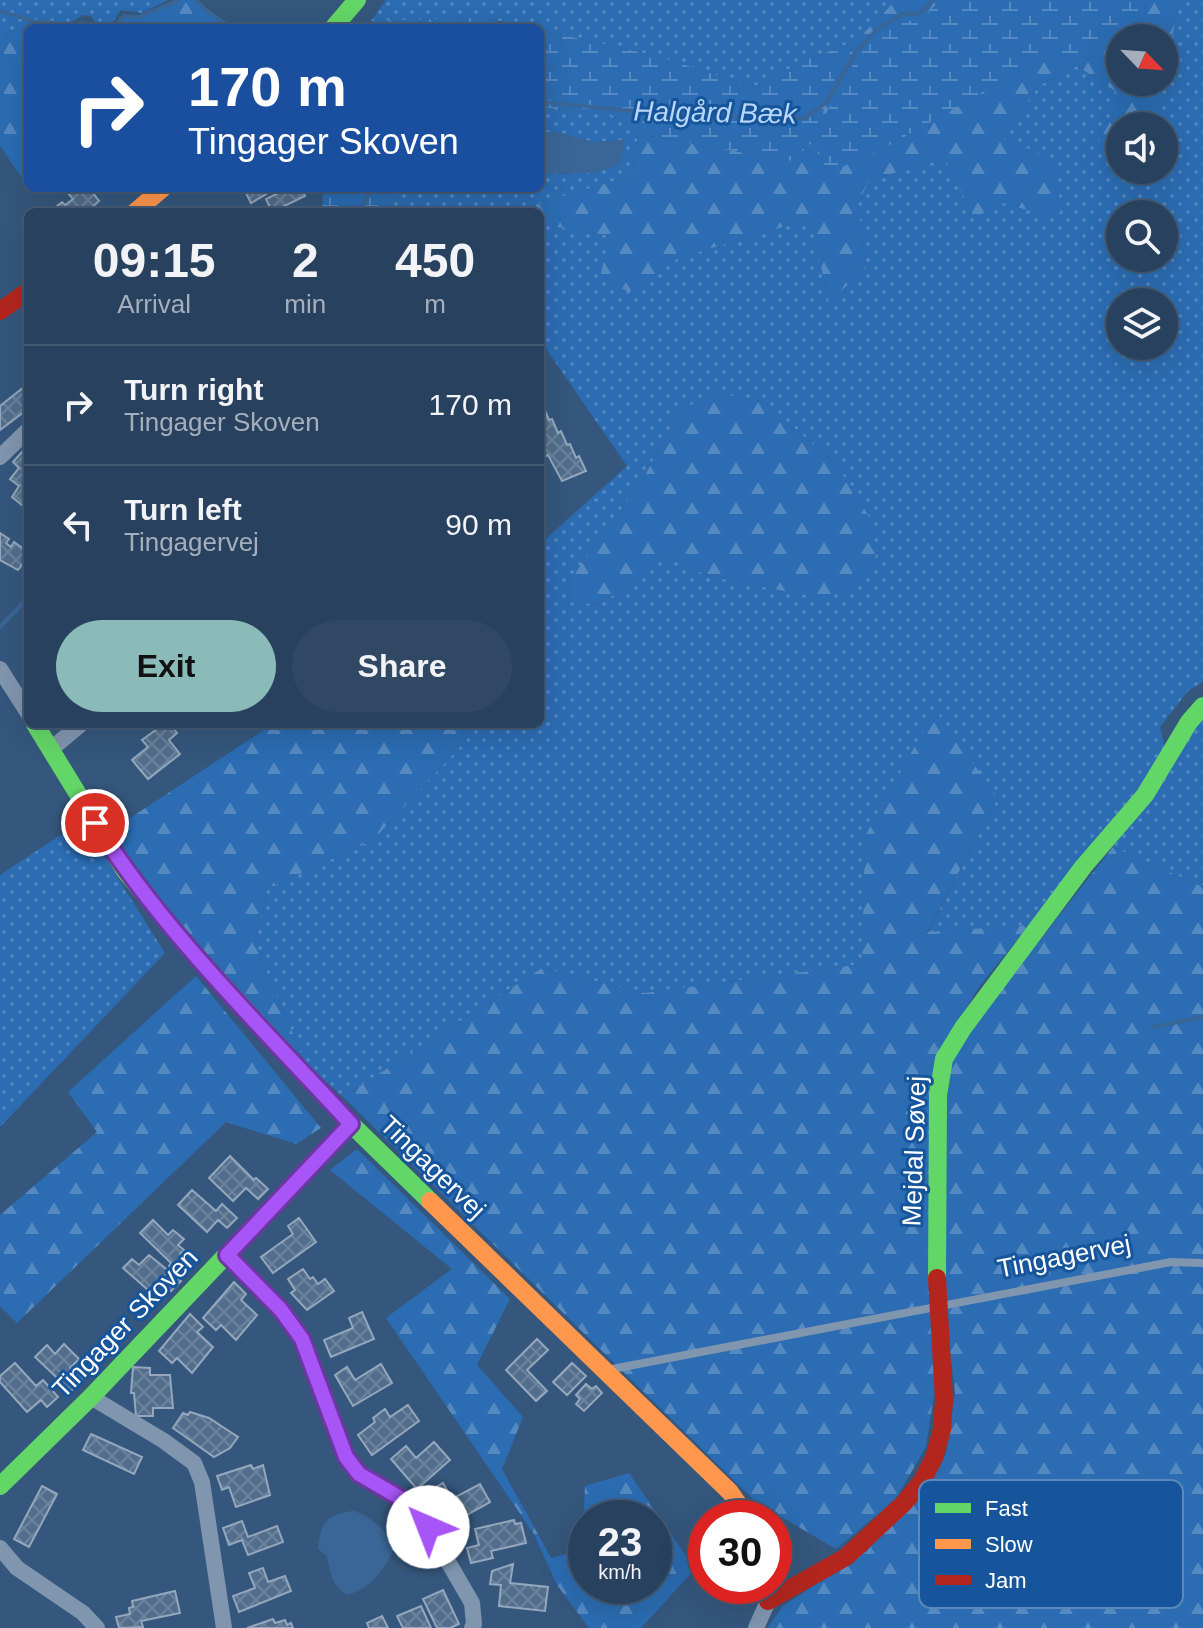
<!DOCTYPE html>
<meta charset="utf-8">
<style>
:root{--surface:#28415e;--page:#304864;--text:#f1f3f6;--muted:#a5afbc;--line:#445a73;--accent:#8bbbb9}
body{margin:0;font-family:Helvetica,sans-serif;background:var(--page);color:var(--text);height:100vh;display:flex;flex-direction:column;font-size:30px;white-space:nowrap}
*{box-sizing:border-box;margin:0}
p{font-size:26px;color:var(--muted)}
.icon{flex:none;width:44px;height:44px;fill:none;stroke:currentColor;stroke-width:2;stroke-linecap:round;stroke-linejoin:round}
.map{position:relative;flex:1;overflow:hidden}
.sheet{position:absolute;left:24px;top:208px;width:520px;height:520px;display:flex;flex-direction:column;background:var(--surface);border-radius:12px;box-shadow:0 8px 32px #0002,0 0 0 2px var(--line)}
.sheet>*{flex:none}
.hud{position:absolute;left:24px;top:24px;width:520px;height:168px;border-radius:12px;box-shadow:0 8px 32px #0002,0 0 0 2px var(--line);background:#1a4fa0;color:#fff;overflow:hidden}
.needle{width:52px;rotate:115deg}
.fabs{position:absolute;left:1106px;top:24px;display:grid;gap:16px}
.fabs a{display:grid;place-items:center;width:72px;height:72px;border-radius:50%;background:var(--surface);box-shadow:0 8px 32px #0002,0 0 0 2px var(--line);font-size:40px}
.speed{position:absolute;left:568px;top:1500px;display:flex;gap:16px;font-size:40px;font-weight:700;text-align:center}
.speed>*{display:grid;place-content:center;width:104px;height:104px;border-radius:50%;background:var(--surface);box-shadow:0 8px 32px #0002,0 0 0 2px var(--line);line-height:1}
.speed small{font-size:20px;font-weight:400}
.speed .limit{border:12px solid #d22;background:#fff;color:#111}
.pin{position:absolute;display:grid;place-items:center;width:68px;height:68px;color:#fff;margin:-34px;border:4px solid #fff;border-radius:50%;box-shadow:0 2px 8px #0007}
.me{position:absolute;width:88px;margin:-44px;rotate:316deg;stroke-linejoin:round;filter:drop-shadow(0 0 6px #0008)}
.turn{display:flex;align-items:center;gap:28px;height:168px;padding:0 32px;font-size:36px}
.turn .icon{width:104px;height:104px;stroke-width:2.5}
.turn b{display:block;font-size:56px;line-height:68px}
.eta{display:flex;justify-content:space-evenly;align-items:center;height:136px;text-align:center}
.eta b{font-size:48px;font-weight:700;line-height:56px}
.action{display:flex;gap:16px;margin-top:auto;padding:16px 32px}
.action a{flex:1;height:92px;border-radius:48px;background:var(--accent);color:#111;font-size:32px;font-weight:700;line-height:92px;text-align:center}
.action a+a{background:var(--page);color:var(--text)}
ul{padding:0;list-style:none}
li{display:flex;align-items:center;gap:24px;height:120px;padding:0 32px;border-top:2px solid var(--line)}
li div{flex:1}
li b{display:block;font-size:30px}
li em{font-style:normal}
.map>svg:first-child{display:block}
.grass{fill:url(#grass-dots);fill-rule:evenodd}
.forest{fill:url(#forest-firs);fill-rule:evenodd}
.wetland{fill:url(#wetland-marsh)}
.water{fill:#3a6697}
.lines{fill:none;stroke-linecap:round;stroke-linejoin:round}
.stream{stroke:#3a6697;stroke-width:4}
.building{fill:url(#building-cross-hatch);stroke:#94a7bc;stroke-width:2}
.lane{stroke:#8096af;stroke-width:8}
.street{stroke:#8096af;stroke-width:16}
.fast{stroke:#63d668;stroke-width:18}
.slow{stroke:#ff974d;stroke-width:18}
.jam{stroke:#b3261e;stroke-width:18}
.route-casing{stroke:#6d37a1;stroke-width:20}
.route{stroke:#a855f7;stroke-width:14}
.labels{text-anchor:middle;stroke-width:6;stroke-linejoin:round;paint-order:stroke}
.street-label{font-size:26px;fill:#fff;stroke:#16559c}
.water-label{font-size:28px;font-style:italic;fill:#b9d8f9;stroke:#16559c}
.key{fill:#16559c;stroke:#5c88ba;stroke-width:2}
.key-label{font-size:22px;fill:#fff}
</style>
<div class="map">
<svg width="1203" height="1628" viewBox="0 0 1203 1628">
<defs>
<pattern id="grass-dots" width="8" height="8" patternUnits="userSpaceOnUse" patternTransform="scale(2)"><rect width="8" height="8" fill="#2b6cb2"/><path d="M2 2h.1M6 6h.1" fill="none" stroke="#5589c1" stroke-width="1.8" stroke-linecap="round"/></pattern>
<pattern id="forest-firs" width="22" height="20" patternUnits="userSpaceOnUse" patternTransform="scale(2)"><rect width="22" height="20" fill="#2b6cb2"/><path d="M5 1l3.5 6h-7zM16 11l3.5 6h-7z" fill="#5589c1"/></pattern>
<pattern id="wetland-marsh" width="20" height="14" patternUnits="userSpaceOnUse" patternTransform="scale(2)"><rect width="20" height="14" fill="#2b6cb2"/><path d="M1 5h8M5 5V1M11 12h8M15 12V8" fill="none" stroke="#5589c1"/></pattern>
<pattern id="building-cross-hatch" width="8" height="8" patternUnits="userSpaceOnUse" patternTransform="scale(2)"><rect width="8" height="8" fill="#526e8c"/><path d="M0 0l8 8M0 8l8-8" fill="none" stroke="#6c849d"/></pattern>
</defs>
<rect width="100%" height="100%" fill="#35577d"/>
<path class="grass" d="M0,0h168l-26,13 -21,-3 -12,18h-10l-8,-12 -8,-1 -16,10 -32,-3 -35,14z
M386,0h510l-40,41 -43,16 -60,30 -96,-31 -117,-26v-2l-58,-10 -111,3z
M1180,0h23v682l-15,9 -28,36 5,22 -24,37 -112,139 -102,8 71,-135 -133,38 -2,128 -219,29 -102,-25 -199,129 -38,-34 -50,-120 12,-54 106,-49 108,-116h59v-180l87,-78 -87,-126v-116l70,12 20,56 48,-34 132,-39 19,83 37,-34 -8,-64 11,-24 76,-21 56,-22 39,-52 37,-19 44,29 -6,64 5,-4v15h44v-44h-11zM1120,214h44v44h-44zM1120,302h44v44h-44zM709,392l54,9 74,64 -125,112 -46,-20 -46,35 -26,13 -23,-6 -3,-16 77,-108 32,-59z
M540,107l72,8 26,19 -7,42 -120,36h-125l21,-24h133v-16l29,2 57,-34 -32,2 -33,-9 -21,-1z
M1203,715v172l-90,-40z
M82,821l83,132 -165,174v-252z"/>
<path class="forest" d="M180,0h16c7,10 27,22 38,28h-120l10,-12 14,1z
M896,0h284l-16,76v-38h-44v44h43l-10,44h-33v29l-5,4 -18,-15 24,-49 -44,-29 -37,19 -39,52 51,22 12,61 -65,-18 -24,17 -30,-60 -76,21 -11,24 8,64 -37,34 -19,-83 -132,39 -48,34 -30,-14 9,-42 -69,-12v-12h-29l120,-36 7,-42 153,27 28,-35 9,-34 28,-51z
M36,22h14l16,6h-38v150l-4,3 -24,-35v-110z
M709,392l54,9 74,64 36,58 3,31 -4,17 -18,19 -34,8 -108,-21 -46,-20 -46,35 -27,13 -22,-6 -3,-16 77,-108 32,-59z
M935,710l63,88 -71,134 102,-7 -50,62 -42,69 -2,333 -9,58 -31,53 -59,49 -80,-47 -413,-405 199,-129 102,25 218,-29 3,-128z
M273,724h208l-108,116 -106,49 -12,54 50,120 -100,-111 -74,-87 -16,-37z
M1113,847l90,40v741h-436l16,-22 84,-55 79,-96 9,-63 -12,-98 4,-217 12,-34z
M196,976l125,152 -25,16 -70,-22 -209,201 -17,-17v-91l97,-83 -29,-40z
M357,1149l153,150 -33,66 46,52 -21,52 49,89 31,-8 3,-64 44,-13 66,96 -54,59h-52l-32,-43 -23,-51 -148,-216 66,-49 -122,-99zM586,1518h68v68h-68z"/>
<path class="wetland" d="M940,0h216l-12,19 -29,22 -22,12 -45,2 -167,95 -53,23 -14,-32 -23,20 -153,-27 -26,-19 -72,-8v-77l117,26 96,31 58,-29 45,-17 -28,51 -7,30c17,-26 46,-98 80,-102 5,-1 13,2 18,3z
M482,18l47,10h-163l5,-7z
M323,188h84l-21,24h-64z"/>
<path class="water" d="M540,132l21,1 33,9 32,-2 -6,23c-21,14 -56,11 -80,9z
M354,1511c16,5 35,21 40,37 -9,21 -23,40 -46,47 -15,-6 -19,-25 -21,-39l-9,-7c3,-27 8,-35 36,-38z"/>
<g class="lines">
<path class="stream" d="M196,0c7,10 27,22 38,28
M0,11l36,11h14l16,6
M68,28l15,-5 9,5
M114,28l10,-12 14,1 42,-17
M540,102l135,13 130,3 22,-16 27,-47 23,-26 27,-16c15,4 19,-1 29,-13
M360,212l12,-24
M0,627l28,-29
M1154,1027l49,-10"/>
</g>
<path class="building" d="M64,188h25l10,13 -12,11h-33l-2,-2 10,-8 3,3 8,-6z
M258,188l15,2 -22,13 -5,-10z
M289,188h12l4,8 -33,16 -6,-13z
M24,387l4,6v16l-28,21v-24z
M543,406l6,14 3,-1 6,14 3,-2 6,14 3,-1 6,14 3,-2 7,15 -24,10 -14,-26 -4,2 -4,-11v-39z
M22,452l6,5v19l-5,6 5,4v24l-16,-13 7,-11 -9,-7 9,-11 -6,-6z
M0,533l9,6 -3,4 5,4 3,-5 14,10v5l-10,13 -18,-10z
M164,724h6l7,9 -8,7 11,14 -32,25 -16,-19 16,-13 -6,-7z
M230,1156l24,24 2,-2 12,11 -10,10 -12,-11 -13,13 -24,-23z
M192,1190l24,21 6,-7 15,14 -10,10 -9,-8 -11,12 -29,-27z
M299,1218l17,24 -43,31 -12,-16 32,-23 -5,-8z
M153,1220l15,15 5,-5 11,9 -6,6 6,5 -4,4 10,10 -11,12 -10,-10 2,-3 -31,-30z
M149,1255l32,26 -10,10 -11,-10 -12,9 -25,-22 9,-9 7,6z
M303,1269l7,10 3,-2 5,7 7,-5 9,12 -27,19 -16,-17 4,-3 -7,-11z
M234,1282l12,12 -5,6 16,15 -21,25 -15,-15 -5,5 -13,-12z
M362,1312l12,27 -43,18 -7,-17 29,-12 -4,-10z
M190,1314l13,13 -6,5 16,15 -21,26 -15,-15 -5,5 -13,-12z
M537,1339l11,11 -21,20 20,21 -11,10 -30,-31z
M64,1344l15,15 -9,9 12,11 -11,12 -36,-34 12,-12 8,9z
M15,1363l21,23 7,-6 15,17 -11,10 -6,-7 -14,12 -27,-30v-6z
M572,1363l14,13 -19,19 -14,-13z
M381,1364l11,19 -39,23 -18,-31 12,-8 8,13z
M133,1367l17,1v7h20l3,33h-20v8h-17l-2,-23h-3z
M586,1384l6,5 4,-3 6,7 -18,18 -8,-7 4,-5 -4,-4z
M408,1405l11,16 -47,34 -14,-20 17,-13 -2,-4 12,-9 5,8z
M190,1412l19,6 29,19 -8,11 -16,9 -41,-29 10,-15 5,2z
M91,1434l51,23 -8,17 -51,-24z
M434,1442l16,18 -33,29 -26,-30 15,-13 10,12z
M251,1465l2,4 10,-4 7,30 -34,12 -7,-20 -7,3 -5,-14z
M443,1483l9,16 28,-15 10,18 -43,24 -19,-34z
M42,1486l15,8 -28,53 -15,-8z
M514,1520l1,4 6,-1 5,20 -35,8 2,7 -22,5 -4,-15 12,-3 -4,-16z
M242,1521l6,16 29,-11 6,16 -35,13 -6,-15 -13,5 -6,-17z
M513,1564l-3,19 38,4 -3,24 -46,-5 2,-21 -11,-1 2,-13z
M263,1568l5,14 17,-6 6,15 -52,21 -6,-16 22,-8 -6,-15z
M443,1590l16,34 -9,4h-13l-14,-29z
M175,1591l5,22 -39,8 2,6 -24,1 -3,-11 14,-3 -1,-6 4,-1 -1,-6z
M421,1606l10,22h-28l-6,-12z
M382,1616l6,12h-19l-2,-5z
M273,1619l2,4 10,-3 2,5 4,-2 2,5h-46z"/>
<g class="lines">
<path class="lane" d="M607,1370l564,-108 32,1"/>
<path class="street" d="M0,457l28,-27
M0,669l28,44
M50,750l31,-26
M227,1255l54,55 21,29 44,118 13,17 48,28 21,25 44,76 2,21 -2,4
M91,1397l73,44 30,22 8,19 22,146
M0,1548l17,20 66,45 14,15
M756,1628l12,-27v-15"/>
<path class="fast" d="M333,28l24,-28
M35,724l90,147 71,85 155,168 79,77
M937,1278l1,-183 6,-36 19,-31 120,-161 62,-72 44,-73 14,-16
M0,1486l91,-89 260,-273"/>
<path class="slow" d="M135,212l28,-24
M430,1201l300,291 18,26"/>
<path class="jam" d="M0,311l28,-20
M768,1601l78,-44 58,-54 18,-22 12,-23 8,-29 2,-29 -7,-122"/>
</g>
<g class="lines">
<g class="route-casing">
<path id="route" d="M95,823c70,111 167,204 256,301l-124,131 54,55 21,29 44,118 13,17 48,28 21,25"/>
</g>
<use href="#route" class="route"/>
</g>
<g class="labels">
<g class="street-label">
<text transform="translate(914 1151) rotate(-88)" y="9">Mejdal Søvej</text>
<text transform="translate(433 1167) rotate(44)" y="9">Tingagervej</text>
<text transform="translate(1064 1256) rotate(-11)" y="9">Tingagervej</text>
<text transform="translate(125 1323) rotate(-46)" y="9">Tingager Skoven</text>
</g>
<g class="water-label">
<text transform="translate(715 112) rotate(1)" y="10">Halgård Bæk</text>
</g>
</g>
<rect x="919" y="1480" width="264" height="128" rx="12" class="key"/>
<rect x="935" y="1503" width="36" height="10" fill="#63d668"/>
<rect x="935" y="1539" width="36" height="10" fill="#ff974d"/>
<rect x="935" y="1575" width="36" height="10" fill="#b3261e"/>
<g class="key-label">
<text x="985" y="1516">Fast</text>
<text x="985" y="1552">Slow</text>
<text x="985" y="1588">Jam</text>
</g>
</svg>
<div class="fabs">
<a><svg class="needle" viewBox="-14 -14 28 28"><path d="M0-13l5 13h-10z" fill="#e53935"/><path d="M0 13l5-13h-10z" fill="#a5afbc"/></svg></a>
<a><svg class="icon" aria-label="sound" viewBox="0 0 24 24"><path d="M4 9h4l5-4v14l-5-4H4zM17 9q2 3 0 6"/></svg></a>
<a><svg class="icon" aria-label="search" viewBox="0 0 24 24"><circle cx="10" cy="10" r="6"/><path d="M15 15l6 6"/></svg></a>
<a><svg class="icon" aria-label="layers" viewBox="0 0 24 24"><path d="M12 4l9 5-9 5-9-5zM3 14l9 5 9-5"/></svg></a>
</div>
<div class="speed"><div>23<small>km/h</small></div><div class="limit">30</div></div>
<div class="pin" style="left:95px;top:823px;background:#d93025"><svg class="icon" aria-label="arrive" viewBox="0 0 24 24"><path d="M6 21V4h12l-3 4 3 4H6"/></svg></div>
<svg class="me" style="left:428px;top:1527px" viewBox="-20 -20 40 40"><circle r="19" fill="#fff"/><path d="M0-13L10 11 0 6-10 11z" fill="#a855f7"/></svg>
<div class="hud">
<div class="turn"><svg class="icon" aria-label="right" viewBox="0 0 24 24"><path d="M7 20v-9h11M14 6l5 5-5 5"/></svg><div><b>170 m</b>Tingager Skoven</div></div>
</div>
<section class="sheet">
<div class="eta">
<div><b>09:15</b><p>Arrival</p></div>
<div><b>2</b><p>min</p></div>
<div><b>450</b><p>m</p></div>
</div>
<ul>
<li><svg class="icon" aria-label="right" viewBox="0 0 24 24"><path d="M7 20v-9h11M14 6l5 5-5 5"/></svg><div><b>Turn right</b><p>Tingager Skoven</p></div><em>170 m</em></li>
<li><svg class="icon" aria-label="left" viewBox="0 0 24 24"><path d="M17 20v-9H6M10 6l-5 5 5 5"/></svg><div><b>Turn left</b><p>Tingagervej</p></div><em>90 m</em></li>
</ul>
<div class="action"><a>Exit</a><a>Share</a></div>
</section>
</div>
